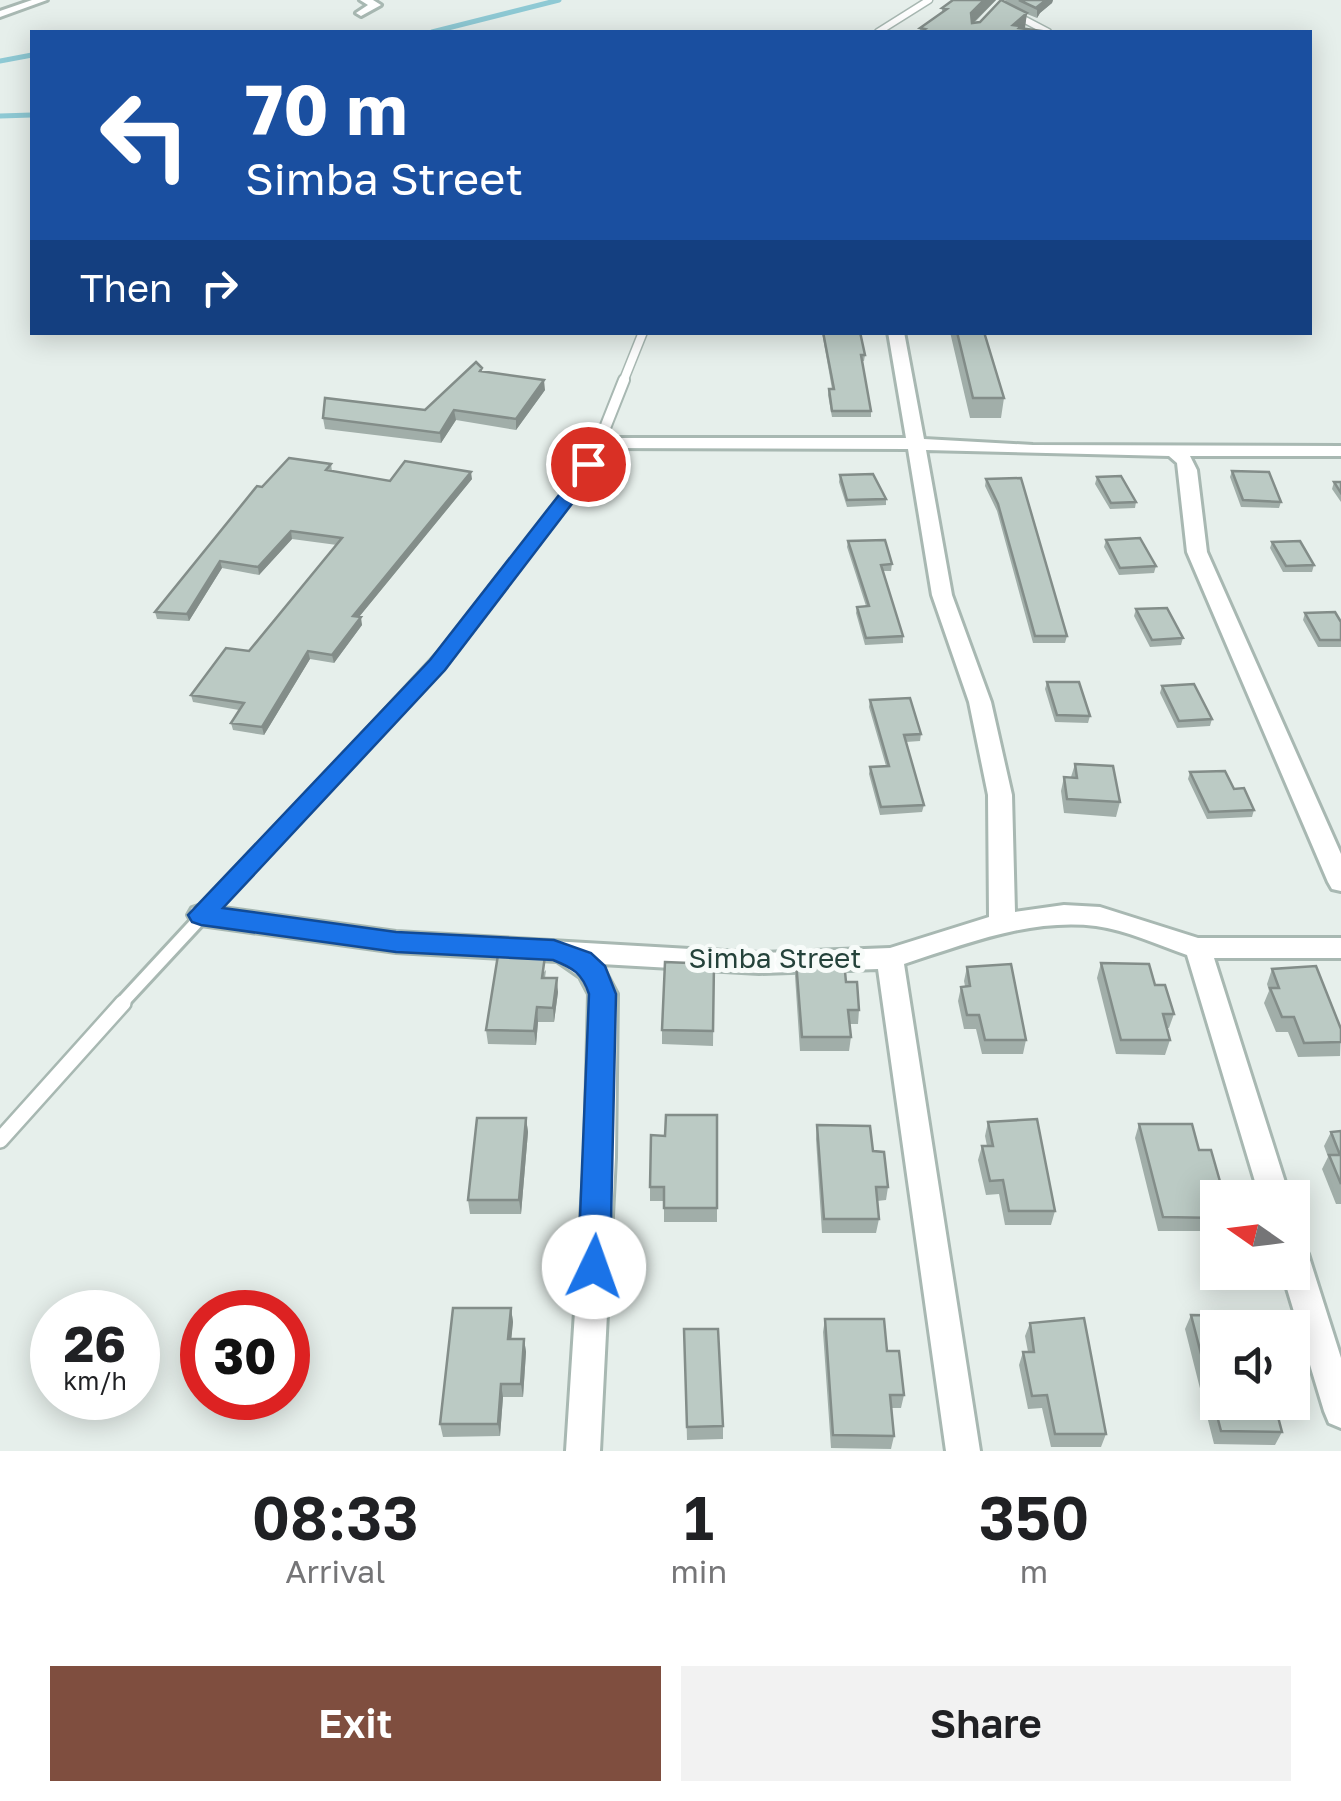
<!DOCTYPE html>
<style>
:root{--surface:#fff;--page:#f2f2f2;--text:#202124;--muted:#757577;--accent:#7f4e3f}
body{margin:0;font-family:"Golos Text",sans-serif;background:var(--page);color:var(--text);height:100vh;display:flex;flex-direction:column;font-size:38px;white-space:nowrap}
*{box-sizing:border-box;margin:0}
p{font-size:32px;color:var(--muted)}
.icon{flex:none;width:55px;height:55px;fill:none;stroke:currentColor;stroke-width:2;stroke-linecap:round;stroke-linejoin:round}
.map{position:relative;height:1451px;overflow:hidden}
.side{display:flex;flex-direction:column;background:var(--surface);flex:1}
.side>*{flex:none}
.guide{position:absolute;left:30px;top:30px;width:1282px;height:305px;border-radius:0px;box-shadow:0 5px 25px #0003;background:#1a4fa0;color:#fff;overflow:hidden}
.needle{width:65px;rotate:284deg}
.controls{position:absolute;left:1200px;top:1180px;display:grid;gap:20px}
.controls a{display:grid;place-items:center;width:110px;height:110px;border-radius:0px;background:var(--surface);box-shadow:0 5px 25px #0003;font-size:50px}
.speed{position:absolute;left:30px;top:1290px;display:flex;gap:20px;font-size:50px;font-weight:700;text-align:center}
.speed>*{display:grid;place-content:center;width:130px;height:130px;border-radius:50%;background:var(--surface);box-shadow:0 5px 25px #0003;line-height:1}
.speed small{font-size:25px;font-weight:400}
.speed .limit{border:15px solid #d22;background:#fff;color:#111}
.pin{position:absolute;display:grid;place-items:center;width:85px;height:85px;color:#fff;margin:-42px;border:5px solid #fff;border-radius:50%;box-shadow:0 2px 10px #0007}
.me{position:absolute;width:110px;margin:-55px;rotate:3deg;stroke-linejoin:round;filter:drop-shadow(0 0 8px #0008)}
.turn{display:flex;align-items:center;gap:35px;height:210px;padding:0 50px;font-size:45px}
.turn .icon{width:130px;height:130px;stroke-width:2.5}
.turn b{display:block;font-size:70px;line-height:85px}
.then{display:flex;align-items:center;height:95px;padding:0 50px;background:#0003;gap:20px;font-size:38px}
.eta{display:flex;justify-content:space-evenly;align-items:center;height:170px;text-align:center}
.eta b{font-size:60px;font-weight:600;line-height:70px}
.primary-button{display:flex;gap:20px;margin-top:auto;padding:20px 50px}
.primary-button a{flex:1;height:115px;border-radius:0px;background:var(--accent);color:#fff;font-size:40px;font-weight:600;line-height:115px;text-align:center}
.primary-button a+a{background:var(--page);color:var(--text)}
.map>svg:first-child{display:block}
.lines{fill:none;stroke-linecap:round;stroke-linejoin:round}
.stream{stroke:#8ec9d4;stroke-width:5}
.service-far4-casing{stroke:#a8b8b2;stroke-width:9}
.service-far3-casing{stroke:#a8b8b2;stroke-width:11}
.service-far2-casing{stroke:#a8b8b2;stroke-width:14}
.service-far1-casing{stroke:#a8b8b2;stroke-width:18}
.service-casing{stroke:#a8b8b2;stroke-width:20}
.minor-casing{stroke:#a8b8b2;stroke-width:6}
.service-far4{stroke:#fff;stroke-width:6}
.service-far3{stroke:#fff;stroke-width:8}
.service-far2{stroke:#fff;stroke-width:10}
.service-far1{stroke:#fff;stroke-width:12}
.service{stroke:#fff;stroke-width:15}
.minor{fill:#fff;fill-rule:evenodd}
.wall{fill:#a1aea9}
.shaded-wall{fill:#838d89}
.building{fill:#bbcac4;stroke:#838d89;stroke-width:2.5}
.route{fill:#1a73e8;stroke:#114b97;stroke-width:2.5}
.labels{text-anchor:middle;stroke-width:10;stroke-linejoin:round;paint-order:stroke}
.street-label{font-size:28px;fill:#24423a;stroke:#f7fbf9}
</style>
<div class="map">
<svg width="1341" height="1451" viewBox="0 0 1341 1451">
<rect width="100%" height="100%" fill="#e6efeb"/>
<g class="lines">
<path class="stream" d="M432,32l127,-32
M0,61l32,-6
M0,116l32,-1"/>
<g class="service-far4-casing">
<path id="service-far4" d="M1012,13l36,19
M878,32l51,-32"/>
</g>
<g class="service-far3-casing">
<path id="service-far3" d="M623,382l20,-50"/>
</g>
<g class="service-far2-casing">
<path id="service-far2" d="M444,656l130,-168 25,-45 25,-63"/>
</g>
<g class="service-far1-casing">
<path id="service-far1" d="M120,1005l326,-352"/>
</g>
<g class="service-casing">
<path id="service" d="M0,1140l123,-137"/>
</g>
<g class="minor-casing">
<path id="minor" d="M32,0h15l-47,17v-6z
M360,0h13l8,5 -20,11 -5,-3 12,-8z
M888,332h16l20,107 109,6 308,1v10h-151l7,14 10,82 134,302v37l-9,-2 -4,-7 -141,-330 -10,-89 -8,-7 -243,-6 26,145 39,107 21,93 3,117 49,-7 36,2 98,31h143v20h-127l76,240h-30l-73,-243c-29,-10 -61,-25 -91,-29 -66,-8 -130,18 -192,38l76,487h-34l-68,-482 -119,4 -158,-9 16,30 -2,163 -15,294h-34l19,-294 4,-163 -9,-17 -23,-16 -161,-9 -195,-27 -9,-3 -4,-7 4,-7 9,-3 195,27 363,21 131,-5 99,-31 -1,-122 -19,-93 -37,-107 -24,-146 -309,-1 -9,-5 9,-5h307z
M1292,1240l11,4 5,10 33,104v70l-12,-5 -5,-12 -42,-139h10z"/>
</g>
<use href="#service-far4" class="service-far4"/>
<use href="#service-far3" class="service-far3"/>
<use href="#service-far2" class="service-far2"/>
<use href="#service-far1" class="service-far1"/>
<use href="#service" class="service"/>
<use href="#minor" class="minor"/>
</g>
<path class="wall" d="M953,0h43l-22,23 6,-1 27,-18 -2,-4h48l-1,3 -12,10 -3,5 -10,-4 -3,15 -104,3v-4l22,-15v-5z
M822,332h38l5,23 -1,6h-2l9,50v6h-39l-4,-22 1,-6h3z
M950,332h34l20,66 -3,20h-31z
M482,368v3l63,19 -29,40 -60,-10 -15,23 -116,-14 -2,-11 102,-8z
M331,464l1,7 58,10 82,-2 -113,138 3,8 -28,38 -24,-4 -46,76 -31,-5 -2,-7 8,-13 -46,-8 -2,-7 58,-44 88,-106 -45,-6 -33,36 -37,-7 -33,53 -32,-2 -2,-7 107,-125z
M1232,471l49,31 -2,6 -38,-1 -11,-30z
M840,475l46,24v6l-39,2 -8,-25z
M1097,477l39,25 -1,6 -25,1 -15,-25z
M986,479l81,157 -2,7h-32l-36,-132 -12,-25z
M1334,482h7v20l-9,-13z
M1106,540l50,26 -2,7 -35,2 -15,-28z
M848,541l44,23 -1,7h-8l20,65v7l-38,2 -9,-32 1,-6 9,-1 -19,-59z
M1272,542l42,23 -2,7h-29l-13,-24z
M1136,609l47,29 -2,7 -31,2 -16,-31z
M1305,613l36,9v25h-23l-15,-27z
M1047,682l43,34 -2,7 -33,-1 -10,-33z
M1162,686l50,33 -2,7 -33,2 -17,-35z
M870,700l51,34 -1,7 -14,1 18,63 -2,7 -42,3 -11,-41 1,-7 16,-1 -17,-59z
M1075,764l45,38 -4,15 -52,-4 -3,-22 3,-14h7z
M1190,772l64,38 -2,7 -45,2 -19,-40z
M796,961l50,21 13,28 -1,14h-8l1,13 -2,14h-49l-5,-75z
M1101,963l54,22 19,29 -5,14h-2l3,12 -5,15 -49,-1 -19,-76z
M714,964l-1,82 -51,-2v-14z
M967,967l59,73 -3,14h-41l-6,-25h-12l-6,-28 3,-14 4,-1 -1,-5z
M1272,969l69,60 -1,27 -42,1 -10,-25h-12l-12,-29 5,-12 -2,-7z
M546,970l-1,8 13,14 -4,30h-16l-2,23 -48,-1 -2,-14z
M717,1115v107h-53v-21h-14v-14l15,-51z
M526,1118l2,14 -7,82h-51l-2,-14z
M988,1122l67,89 -4,14h-46l-6,-31 -13,1 -8,-35 4,-14h5l-2,-10z
M1139,1124l60,26 22,35 -5,14h-3l5,21 -6,11h-54l-23,-93z
M817,1125l56,26 15,36 -2,13 -9,1 2,18 -3,14h-54l-6,-94z
M1341,1131v73h-5l-14,-35 6,-12 -4,-11 7,-14z
M511,1308l2,14 -2,17h13l2,13 -3,45h-20l-3,39 -57,1 -3,-13z
M1191,1315l27,87h60l-4,2 8,28 -7,13 -61,-1 -29,-115z
M825,1319l62,32 17,44 -3,13h-9l2,28 -3,13 -60,-1 -8,-116z
M1030,1323l76,111 -5,13h-50l-9,-39 -14,1 -9,-44 4,-13h5l-3,-16z
M684,1329l39,97v13l-36,1z"/>
<path class="shaded-wall" d="M984,0h12l-27,27 2,-14z
M1046,0h7l-1,3 -12,10 -3,5v-11z
M1027,13l-2,15 -5,4 -7,-7z
M544,380l1,10 -29,40v-11z
M454,410l2,10 -15,23 -1,-10z
M471,472l1,7 -118,144 -1,-7z
M291,531l1,8 -33,36 -1,-8z
M220,561l2,7 -33,53 -2,-7z
M361,617l1,8 -28,38 -2,-8z
M308,651l2,8 -46,76 -2,-8z
M557,978l1,14 -4,30 -1,-14z
M537,1007l1,15 -2,23 -2,-14z
M526,1118l2,14 -7,82 -2,-14z
M511,1308l2,14 -3,31 -2,-14z
M524,1339l2,13 -3,45 -2,-13z
M501,1384l2,13 -3,39 -2,-12z"/>
<path class="building" d="M953,0h31l-13,13 1,10 8,-1 21,-22 26,13 -14,12 8,1 -2,2 30,4h-129l5,-3 -5,-1 27,-19 -5,-1z
M1019,0h27l-9,7h4l-3,2z
M823,332h37l5,23h-4l10,56h-39l-3,-22h5z
M957,332h27l20,66h-31z
M476,362l6,6 -2,3 64,9 -28,39 -62,-9 -14,23 -117,-15 2,-20 100,12z
M289,458l42,6 -5,6 64,11 15,-20 66,11 -118,144 8,1 -29,38 -24,-4 -46,76 -31,-4 13,-20 -53,-8 35,-47 23,3 93,-113 -51,-7 -33,36 -38,-6 -33,53 -32,-2 102,-126 5,1z
M1232,471l37,1 12,30 -38,-2z
M873,474l13,25 -39,1 -7,-25z
M1121,476l15,26 -25,1 -14,-26z
M1021,478l46,158h-32l-37,-132 -12,-25z
M1334,482h7v11z
M1140,538l16,28 -36,2 -14,-28z
M885,540l7,24 -11,1 22,71 -37,2 -9,-31 12,-1 -21,-65z
M1300,541l14,24 -28,1 -14,-24z
M1167,608l16,30 -31,2 -16,-31z
M1335,612l6,10v18h-21l-15,-27z
M1047,682h32l11,34 -33,-1z
M1194,684l18,35 -33,2 -17,-35z
M910,698l11,36 -17,1 20,70 -43,2 -11,-40 19,-1 -19,-66z
M1075,764l38,2 7,36 -53,-3 -3,-22 13,1z
M1225,771l9,18 10,-1 10,22 -45,2 -19,-40z
M498,955l47,1 -3,22h15l-4,30 -16,-1 -3,24 -48,-1z
M796,961h48l2,21h11l2,28h-11l3,27h-49z
M665,962l49,2 -1,67 -51,-1z
M1101,963l48,1 6,21h10l9,29h-11l7,26h-49z
M1011,964l15,76h-41l-6,-25h-12l-6,-28 9,-1 -3,-19z
M1316,966l25,63v13l-37,1 -10,-26h-12l-12,-29h9l-7,-19z
M666,1115h51v93h-53v-21h-14l1,-52 14,1z
M477,1118h49l-7,82h-51z
M1037,1119l18,92h-46l-6,-31 -13,1 -8,-35h11l-5,-24z
M1139,1124h53l7,26h12l10,35h-12l9,33 -55,-1z
M817,1125l53,1 3,25 11,1 4,35h-12l3,32h-55z
M1341,1131v53l-12,-29h11l-9,-23z
M453,1308h58l-3,31h16l-3,45h-20l-3,40h-58z
M1191,1315l58,1 4,12h-35v74h56l8,30 -61,-1z
M1084,1318l22,116h-51l-8,-39 -15,1 -9,-44h11l-4,-29z
M825,1319h59l3,32h12l5,44h-14l4,41 -61,-1z
M684,1329h34l5,97 -36,1z"/>
<path class="route" d="M588,458l9,6 -13,24 -139,182 -222,238 173,24 158,8 37,13 14,13 11,28 -6,273 -5,10 -11,5 -11,-5 -5,-10 11,-273c-7,-21 -16,-26 -36,-34l-157,-8 -195,-27 -9,-3 -4,-7 242,-255 136,-174 16,-26z"/>
<g class="labels">
<g class="street-label">
<text x="775" y="968">Simba Street</text>
</g>
</g>
</svg>
<div class="controls">
<a><svg class="needle" viewBox="-14 -14 28 28"><path d="M0-13l5 13h-10z" fill="#e53935"/><path d="M0 13l5-13h-10z" fill="#757577"/></svg></a>
<a><svg class="icon" aria-label="sound" viewBox="0 0 24 24"><path d="M4 9h4l5-4v14l-5-4H4zM17 9q2 3 0 6"/></svg></a>
</div>
<div class="speed"><div>26<small>km/h</small></div><div class="limit">30</div></div>
<div class="pin" style="left:588px;top:464px;background:#d93025"><svg class="icon" aria-label="arrive" viewBox="0 0 24 24"><path d="M6 21V4h12l-3 4 3 4H6"/></svg></div>
<svg class="me" style="left:594px;top:1267px" viewBox="-20 -20 40 40"><circle r="19" fill="#fff"/><path d="M0-13L10 11 0 6-10 11z" fill="#1a73e8"/></svg>
<div class="guide">
<div class="turn"><svg class="icon" aria-label="left" viewBox="0 0 24 24"><path d="M17 20v-9H6M10 6l-5 5 5 5"/></svg><div><b>70 m</b>Simba Street</div></div>
<div class="then">Then<svg class="icon" aria-label="right" viewBox="0 0 24 24"><path d="M7 20v-9h11M14 6l5 5-5 5"/></svg></div>
</div>
</div>
<section class="side">
<div class="eta">
<div><b>08:33</b><p>Arrival</p></div>
<div><b>1</b><p>min</p></div>
<div><b>350</b><p>m</p></div>
</div>
<div class="primary-button"><a>Exit</a><a>Share</a></div>
</section>
